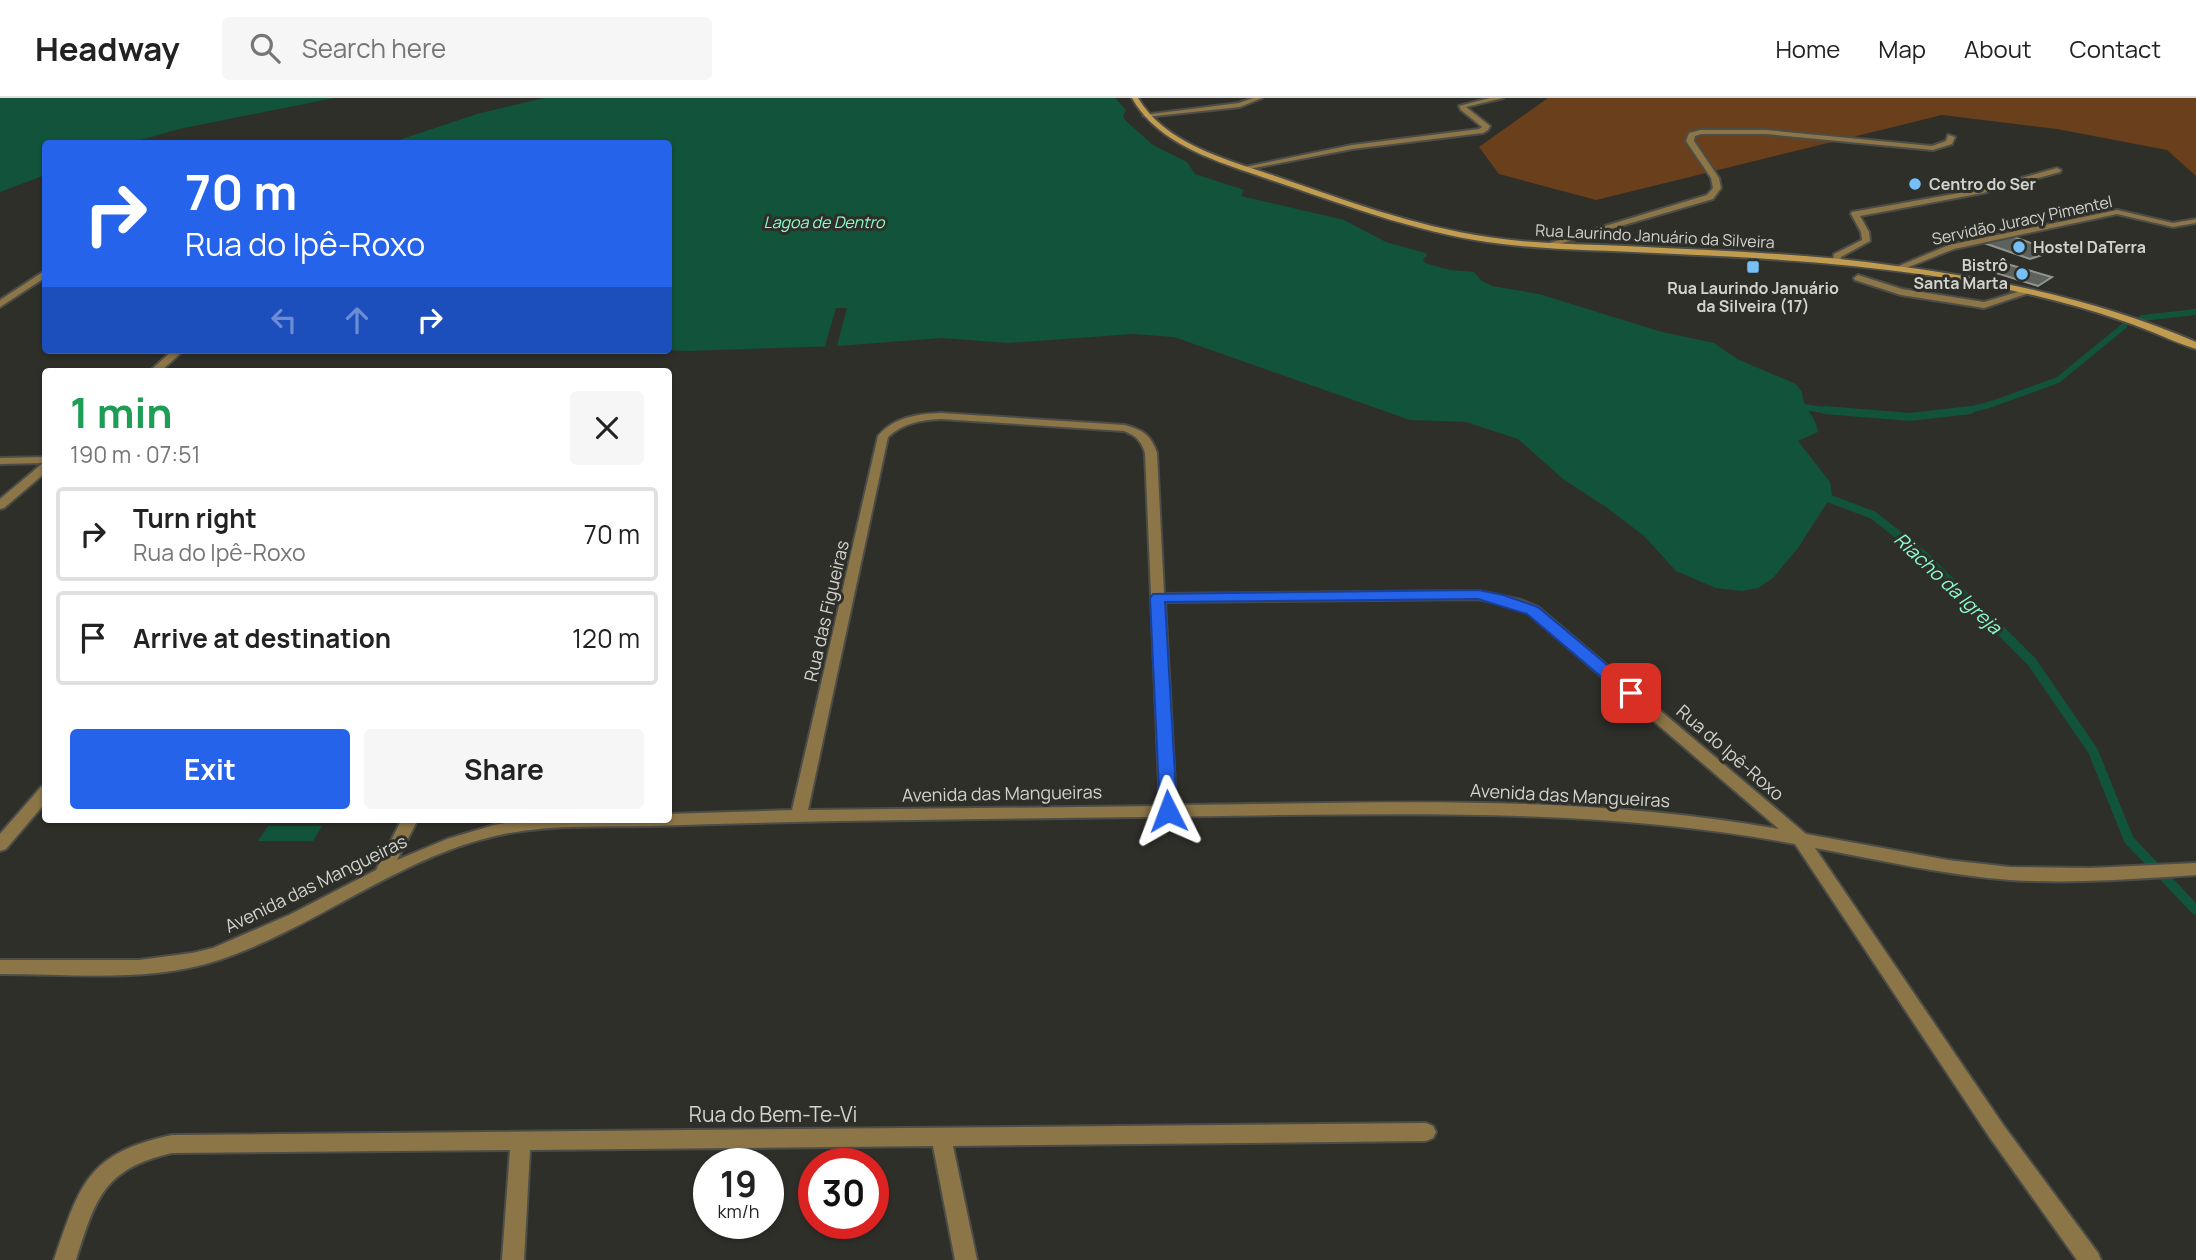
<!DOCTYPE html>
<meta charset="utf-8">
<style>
:root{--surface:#fff;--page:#f6f6f6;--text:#222;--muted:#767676;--line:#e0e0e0;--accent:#2563eb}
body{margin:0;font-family:Manrope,sans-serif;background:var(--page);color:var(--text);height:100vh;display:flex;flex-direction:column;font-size:26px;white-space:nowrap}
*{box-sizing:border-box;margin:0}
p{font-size:23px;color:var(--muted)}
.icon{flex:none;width:38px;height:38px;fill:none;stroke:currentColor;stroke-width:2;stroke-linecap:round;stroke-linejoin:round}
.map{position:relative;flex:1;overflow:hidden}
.sheet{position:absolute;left:42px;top:270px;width:630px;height:455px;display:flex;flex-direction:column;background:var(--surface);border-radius:7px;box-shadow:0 2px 5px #0004}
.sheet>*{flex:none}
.hud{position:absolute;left:42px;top:42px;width:630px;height:214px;border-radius:7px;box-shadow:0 2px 5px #0004;background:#2563eb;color:#fff;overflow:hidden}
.speed{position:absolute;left:693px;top:1050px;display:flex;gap:14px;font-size:35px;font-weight:700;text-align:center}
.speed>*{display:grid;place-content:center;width:91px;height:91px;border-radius:50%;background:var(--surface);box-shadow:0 2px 5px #0004;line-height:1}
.speed small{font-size:18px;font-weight:400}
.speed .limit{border:10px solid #d22;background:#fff;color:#111}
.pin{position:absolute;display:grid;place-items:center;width:60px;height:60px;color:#fff;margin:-30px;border-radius:14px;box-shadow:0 4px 10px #0006}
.me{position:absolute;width:77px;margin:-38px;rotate:357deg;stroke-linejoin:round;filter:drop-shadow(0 0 5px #0008)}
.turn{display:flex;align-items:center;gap:24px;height:147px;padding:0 28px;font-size:32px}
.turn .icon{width:91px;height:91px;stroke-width:2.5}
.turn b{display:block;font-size:49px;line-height:60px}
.lanes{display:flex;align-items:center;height:66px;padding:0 28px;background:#0003;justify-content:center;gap:35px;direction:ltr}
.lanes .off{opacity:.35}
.round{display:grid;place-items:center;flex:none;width:74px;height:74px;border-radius:7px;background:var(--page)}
.head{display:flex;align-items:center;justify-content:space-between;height:119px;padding:0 28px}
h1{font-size:42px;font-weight:700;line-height:52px;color:#1e9e55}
.button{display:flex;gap:14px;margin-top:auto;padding:14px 28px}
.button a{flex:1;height:80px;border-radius:7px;background:var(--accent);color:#fff;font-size:28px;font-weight:700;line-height:80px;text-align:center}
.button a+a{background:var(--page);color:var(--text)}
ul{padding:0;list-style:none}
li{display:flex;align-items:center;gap:21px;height:94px;margin:0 14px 10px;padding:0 14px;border:4px solid var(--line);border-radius:7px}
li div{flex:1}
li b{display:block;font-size:26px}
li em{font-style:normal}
header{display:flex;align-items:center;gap:42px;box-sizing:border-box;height:98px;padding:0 35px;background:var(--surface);border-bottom:2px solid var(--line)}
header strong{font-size:33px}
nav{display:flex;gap:38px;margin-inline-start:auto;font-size:24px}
.search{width:490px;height:63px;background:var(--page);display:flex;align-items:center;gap:18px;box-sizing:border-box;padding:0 24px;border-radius:7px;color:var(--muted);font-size:26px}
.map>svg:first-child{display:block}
.green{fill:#6a3f1b}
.water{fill:#12533b}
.pier{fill:#2f2f2a}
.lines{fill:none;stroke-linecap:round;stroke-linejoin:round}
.stream-far2{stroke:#12533b;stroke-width:6}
.stream-far1{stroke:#12533b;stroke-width:8}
.stream{stroke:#12533b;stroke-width:10}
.building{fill:#5e625d;stroke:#919590;stroke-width:2}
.lane-casing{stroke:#4c4c48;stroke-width:4}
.street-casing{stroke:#4c4c48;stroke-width:4}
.secondary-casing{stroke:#4c4c48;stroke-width:4}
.lane{fill:#8c7547;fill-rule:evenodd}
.street{fill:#8c7547;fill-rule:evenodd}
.secondary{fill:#c19c4e;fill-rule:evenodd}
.route{fill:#2563eb;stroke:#184099;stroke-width:2}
.poi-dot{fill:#76c0f7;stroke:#2f2f2a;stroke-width:2.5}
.labels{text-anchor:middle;stroke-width:6;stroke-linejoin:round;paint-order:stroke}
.far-poi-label{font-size:16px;font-weight:bold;fill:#d2d2cf;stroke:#2f2f2a;text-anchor:start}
.far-street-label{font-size:16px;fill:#d2d2cf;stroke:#2f2f2a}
.far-water-label{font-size:16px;font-style:italic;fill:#8bfcc9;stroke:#2f2f2a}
.street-label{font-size:18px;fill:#d2d2cf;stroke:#2f2f2a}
.water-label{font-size:19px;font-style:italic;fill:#8bfcc9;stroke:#2f2f2a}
.near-street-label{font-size:21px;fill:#d2d2cf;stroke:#2f2f2a}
</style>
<header>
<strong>Headway</strong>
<div class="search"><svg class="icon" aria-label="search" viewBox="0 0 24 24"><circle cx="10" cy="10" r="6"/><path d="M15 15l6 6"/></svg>Search here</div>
<nav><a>Home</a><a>Map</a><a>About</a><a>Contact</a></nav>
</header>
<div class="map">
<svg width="2196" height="1162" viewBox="0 0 2196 1162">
<rect width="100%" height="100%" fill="#2f2f2a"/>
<path class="green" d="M1548,0h648v78l-29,-26 -110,-21 -115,-14 -346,85 -97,-26 -20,-27z"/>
<path class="water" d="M0,0h334l-155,31 -49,14 -84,1 -1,31 -45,17z
M544,0h571l11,12 -3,7 3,4 27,24 34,17 8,12 49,16 -3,6 103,24 42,22 39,11 2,2 -4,5 2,3 25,7 24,2 8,9 10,5 47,8 123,38 52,11 23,16 59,25 6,8c0,16 15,25 16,40l-20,9 32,41 2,13 -34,53 -25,30 -15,10 -16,3 -26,-3 -40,-17 -32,-35 -38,-29 -43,-28 -45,-40 -52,-17 -56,-2 -236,-83 -41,-3 -125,9 -66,-5 -105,8 -149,5 -22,-1h2v-206h-281l90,-30z
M268,728h54l-9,15h-55z"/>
<path class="pier" d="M836,210h11l-10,38h-12z"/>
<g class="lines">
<path class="stream-far2" d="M2142,220l54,-6
M1796,308l43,6
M1962,314l30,-8 66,-24 66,-54"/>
<path class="stream-far1" d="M1825,312l85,7 60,-7
M1817,396l56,21 52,41 77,76"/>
<path class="stream" d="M2000,532l32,32 61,89 36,89 67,70"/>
</g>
<path class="building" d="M2008,137l46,16 -24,8 -46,-16z
M2007,166l45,13 -14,9 -45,-14z
M231,721h67l-69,3z"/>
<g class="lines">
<g class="lane-casing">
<path id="lane" d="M1700,32h66l166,16 14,-5 2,-6 7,2 -3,7 -19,6 -167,-16h-65l-6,2 -1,5 25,37 2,10 -8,11 -164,48v-4l158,-48 6,-7 -2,-10 -25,-37 3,-8z
M2057,70l4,2 -1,2 -77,21 -123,23 9,16 1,9 -29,16 -1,6 -7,-2 1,-7 28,-14 -1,-8 -10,-18 1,-2 130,-23z
M2117,112l56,13 23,-4v4l-23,4 -56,-13 -163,35 -53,21 -7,-2 55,-23z
M1858,177l44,14 82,13 40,-12 5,3 -45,15 -83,-13 -46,-15 -1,-2z"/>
</g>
<g class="street-casing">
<path id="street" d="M1253,0h9l-22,9 -94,10 -3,-2 96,-12z
M1490,0h13l-37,9 24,19 -2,4 -5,3 -131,16 -108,21 -4,-2 112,-23 127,-16 3,-2 -21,-17 -2,-4z
M46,172v7l-46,30v-7z
M173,252h11l-23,21h-11z
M941,315l184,12c18,5 26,10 32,28l7,141 314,-3 43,9 17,7 268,227 142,26 62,7 80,1 106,-5v12c-62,4 -124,9 -186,5 -66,-5 -131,-20 -195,-32l189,278 94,127 3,7h-24l-87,-122 -195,-294c-168,-32 -341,-31 -512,-29 -122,2 -245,3 -367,5 -89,1 -177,3 -266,6 -52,1 -105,-2 -155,10 -99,23 -180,92 -276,124 -70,23 -147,14 -219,14v-14h139l53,-7 21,-5 78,-34 85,-44 26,-51h16l-21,41 50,-21 47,-14 35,-6h139v-5l124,-4 86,-374c16,-19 39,-22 63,-23zM941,321l183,12c12,5 17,9 21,22l15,353 -352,4 80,-373c15,-14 33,-17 53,-18zM1478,501l34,7 16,7 251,216c-198,-36 -403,-26 -603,-24l-11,-203z
M46,359v15l-42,36 -4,1v-10l43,-36 -43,1v-6z
M46,688v16l-40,47 -6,2v-17l41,-47z
M1426,1025l7,3 3,6 -3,6 -7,3 -473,5 24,114h-22l-22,-114 -403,4 -6,110h-22l8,-110 -338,3c-69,16 -76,45 -96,107h-22c26,-76 33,-107 118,-125z"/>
</g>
<g class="secondary-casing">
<path id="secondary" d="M1132,0h6c27,46 90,62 137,78 69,24 139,50 213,61 45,7 92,7 138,9 90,5 181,7 270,20 103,13 205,35 300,76v7c-25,-8 -48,-20 -73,-28 -63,-22 -130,-36 -196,-46 -90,-13 -181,-18 -272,-22 -56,-3 -112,-3 -168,-11 -75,-11 -147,-39 -219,-63 -49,-17 -110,-34 -136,-81z"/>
</g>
<use href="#lane" class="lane"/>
<use href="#street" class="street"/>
<use href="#secondary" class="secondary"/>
</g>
<path class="route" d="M1478,492l25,5 35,12 99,83 2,3 -2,4h-12l-98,-83 -49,-15 -313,3 12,209 -2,5h-13l-2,-5 -10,-213 3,-4z"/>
<g class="poi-dot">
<circle cx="1915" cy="86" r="7"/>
<circle cx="2019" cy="149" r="7"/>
<rect x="1746" y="162" width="14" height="14" rx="3.5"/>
<circle cx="2022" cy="176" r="7"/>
</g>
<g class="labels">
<g class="far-poi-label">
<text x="1929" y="92">Centro do Ser</text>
<text x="2033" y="155">Hostel DaTerra</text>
<text x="2008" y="173" text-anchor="end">Bistrô<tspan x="2008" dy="18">Santa Marta</tspan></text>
<text x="1753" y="196" text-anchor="middle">Rua Laurindo Januário<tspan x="1753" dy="18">da Silveira (17)</tspan></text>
</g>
<g class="far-street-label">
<text transform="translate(2022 122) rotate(-12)" y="6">Servidão Juracy Pimentel</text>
<text transform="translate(1655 138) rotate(3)" y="6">Rua Laurindo Januário da Silveira</text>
</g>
<g class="far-water-label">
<text x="824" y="130">Lagoa de Dentro</text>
</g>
<g class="street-label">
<text transform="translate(827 513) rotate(-77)" y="6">Rua das Figueiras</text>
<text transform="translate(1730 655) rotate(41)" y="6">Rua do Ipê-Roxo</text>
<text transform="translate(1002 696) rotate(-1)" y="6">Avenida das Mangueiras</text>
<text transform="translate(1570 698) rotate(3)" y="6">Avenida das Mangueiras</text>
<text transform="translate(316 786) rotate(-26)" y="6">Avenida das Mangueiras</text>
</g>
<g class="water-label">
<text transform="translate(1948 485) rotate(43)" y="7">Riacho da Igreja</text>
</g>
<g class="near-street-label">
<text x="773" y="1024">Rua do Bem-Te-Vi</text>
</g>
</g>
</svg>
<div class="speed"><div>19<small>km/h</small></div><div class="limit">30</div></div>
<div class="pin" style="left:1631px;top:595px;background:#d93025"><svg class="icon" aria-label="arrive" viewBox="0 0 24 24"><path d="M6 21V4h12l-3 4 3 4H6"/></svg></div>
<svg class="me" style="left:1168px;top:713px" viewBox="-20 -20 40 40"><path d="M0-17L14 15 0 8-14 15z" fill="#2563eb" stroke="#fff" stroke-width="4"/></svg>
<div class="hud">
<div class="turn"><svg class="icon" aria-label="right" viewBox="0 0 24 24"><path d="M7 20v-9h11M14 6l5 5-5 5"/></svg><div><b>70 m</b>Rua do Ipê-Roxo</div></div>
<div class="lanes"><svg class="icon off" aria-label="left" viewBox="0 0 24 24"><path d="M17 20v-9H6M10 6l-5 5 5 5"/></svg><svg class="icon off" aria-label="ahead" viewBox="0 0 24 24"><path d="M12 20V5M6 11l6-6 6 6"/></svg><svg class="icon" aria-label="right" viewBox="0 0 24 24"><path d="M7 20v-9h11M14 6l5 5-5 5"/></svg></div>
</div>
<section class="sheet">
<div class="head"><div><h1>1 min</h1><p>190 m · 07:51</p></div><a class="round"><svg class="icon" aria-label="close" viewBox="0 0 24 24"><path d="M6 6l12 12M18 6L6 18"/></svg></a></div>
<ul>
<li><svg class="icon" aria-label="right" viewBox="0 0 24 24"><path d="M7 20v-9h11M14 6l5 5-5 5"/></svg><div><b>Turn right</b><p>Rua do Ipê-Roxo</p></div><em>70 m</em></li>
<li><svg class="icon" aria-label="arrive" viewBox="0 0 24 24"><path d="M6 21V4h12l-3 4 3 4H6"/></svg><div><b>Arrive at destination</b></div><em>120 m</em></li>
</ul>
<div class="button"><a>Exit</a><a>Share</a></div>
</section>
</div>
